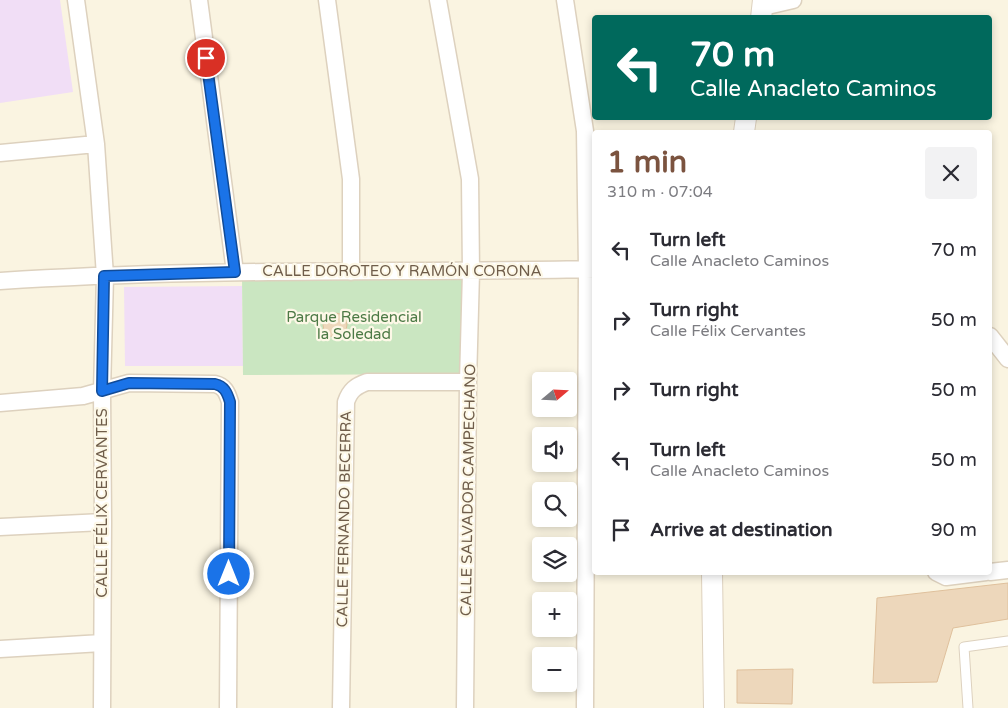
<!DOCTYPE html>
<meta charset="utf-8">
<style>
:root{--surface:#fff;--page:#f2f2f3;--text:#2b2b33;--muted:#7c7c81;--accent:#7b533f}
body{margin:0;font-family:"Varela Round",sans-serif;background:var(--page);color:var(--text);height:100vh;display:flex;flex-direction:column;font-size:19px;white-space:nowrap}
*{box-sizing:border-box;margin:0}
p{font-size:16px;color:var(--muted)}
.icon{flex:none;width:28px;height:28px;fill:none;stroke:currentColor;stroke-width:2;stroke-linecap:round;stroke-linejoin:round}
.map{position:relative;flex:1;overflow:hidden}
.panel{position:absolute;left:592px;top:130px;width:400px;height:445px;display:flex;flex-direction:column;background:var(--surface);border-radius:5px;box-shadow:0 2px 8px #0003}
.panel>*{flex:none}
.banner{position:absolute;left:592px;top:15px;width:400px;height:105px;border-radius:5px;box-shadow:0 2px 8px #0003;background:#00695c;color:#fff;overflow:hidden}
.needle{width:32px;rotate:71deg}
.controls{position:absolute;left:532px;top:372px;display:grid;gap:10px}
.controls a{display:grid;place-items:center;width:45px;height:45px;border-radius:5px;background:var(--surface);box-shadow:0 2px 8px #0003;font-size:25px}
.pin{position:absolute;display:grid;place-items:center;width:42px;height:42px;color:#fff;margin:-21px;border:2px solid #fff;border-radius:50%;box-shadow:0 1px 5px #0007}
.me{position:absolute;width:55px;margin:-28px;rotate:0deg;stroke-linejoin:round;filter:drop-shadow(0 0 4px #0008)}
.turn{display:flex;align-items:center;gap:18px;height:105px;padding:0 15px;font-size:22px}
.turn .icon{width:65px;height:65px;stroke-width:2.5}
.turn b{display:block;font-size:35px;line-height:42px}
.round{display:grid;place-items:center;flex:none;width:52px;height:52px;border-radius:5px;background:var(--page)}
.overview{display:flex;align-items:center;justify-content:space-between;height:85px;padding:0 15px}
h1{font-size:30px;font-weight:800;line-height:38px;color:var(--accent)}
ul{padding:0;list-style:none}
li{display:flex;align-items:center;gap:15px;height:70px;padding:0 15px}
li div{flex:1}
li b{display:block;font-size:19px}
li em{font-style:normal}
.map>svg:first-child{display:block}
.education{fill:#f1def6}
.green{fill:#cae6c1}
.building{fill:#edd7bb;stroke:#dfc09c}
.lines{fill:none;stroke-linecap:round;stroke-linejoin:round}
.service-casing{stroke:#ddd1be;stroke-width:11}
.minor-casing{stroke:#ddd1be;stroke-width:19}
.tertiary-casing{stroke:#ddd1be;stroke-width:22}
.service{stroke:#fff;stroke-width:9}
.minor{stroke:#fff;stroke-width:16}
.tertiary{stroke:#fff;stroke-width:20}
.route-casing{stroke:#114b97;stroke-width:12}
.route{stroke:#1a73e8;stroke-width:9}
.labels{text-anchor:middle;stroke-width:4.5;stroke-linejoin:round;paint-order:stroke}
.street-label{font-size:15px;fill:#6f5d4a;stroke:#fdf8e7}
.park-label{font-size:15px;fill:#4d7a46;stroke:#fdf8e7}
</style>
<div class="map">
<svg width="1008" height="708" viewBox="0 0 1008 708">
<rect width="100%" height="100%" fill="#faf4e1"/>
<path class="education" d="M0,0h60l13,92 -73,11z
M242,286l1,80h-118l-1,-79z"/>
<path class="green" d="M465,277l2,97 -224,1 -1,-97z"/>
<path class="building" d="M323 325a12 12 0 1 1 24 0a12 12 0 1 1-24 0Z
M1008,583v36l-55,9 -16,54 -64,1 4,-85z
M793,669l-1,35 -55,-1v-33z"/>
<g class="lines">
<g class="service-casing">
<path id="service" d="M968,708l-4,-61 44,-6"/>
</g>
<g class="minor-casing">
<path id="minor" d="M76,0l20,144 9,132 -3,115 1,131 -1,186
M199,0l36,272
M327,0l24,179v93
M438,0l32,179 1,93 -3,110 -3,326
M565,0l20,131 2,138 -2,439
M763,7l30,-7
M0,153l96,-9
M0,281c198,-13 397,-8 595,-12
M990,336l18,23
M0,403l83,-7 46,-13 86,1c9,2 12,8 15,18l-2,306
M0,527l103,-5
M936,572l10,5 40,-5
M990,572l18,-2
M0,649l102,-6
M341,708l5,-306c4,-12 10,-16 21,-20h101"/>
</g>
<g class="tertiary-casing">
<path id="tertiary" d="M761,18l2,-18
M744,132l2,-14
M712,572l2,136"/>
</g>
<use href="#service" class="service"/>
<use href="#minor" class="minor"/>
<use href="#tertiary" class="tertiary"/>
</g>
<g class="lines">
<g class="route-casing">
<path id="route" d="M206,58l29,214 -131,4 -2,115 27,-8 86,1c9,2 12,8 15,18l-1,172"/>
</g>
<use href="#route" class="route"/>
</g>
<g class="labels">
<g class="street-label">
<text x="402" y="276">CALLE DOROTEO Y RAMÓN CORONA</text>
<text transform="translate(468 490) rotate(-89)" y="5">CALLE SALVADOR CAMPECHANO</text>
<text transform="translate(102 503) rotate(-90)" y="5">CALLE FÉLIX CERVANTES</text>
<text transform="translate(344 519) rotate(-89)" y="5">CALLE FERNANDO BECERRA</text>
</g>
<g class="park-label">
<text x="354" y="322">Parque Residencial<tspan x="354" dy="17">la Soledad</tspan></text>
</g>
</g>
</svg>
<div class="controls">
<a><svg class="needle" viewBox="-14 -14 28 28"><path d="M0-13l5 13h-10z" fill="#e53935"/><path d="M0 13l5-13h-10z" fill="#7c7c81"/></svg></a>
<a><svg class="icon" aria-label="sound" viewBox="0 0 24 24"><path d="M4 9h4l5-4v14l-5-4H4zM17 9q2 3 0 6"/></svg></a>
<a><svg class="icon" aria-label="search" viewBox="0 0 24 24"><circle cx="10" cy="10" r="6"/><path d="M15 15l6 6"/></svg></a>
<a><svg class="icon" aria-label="layers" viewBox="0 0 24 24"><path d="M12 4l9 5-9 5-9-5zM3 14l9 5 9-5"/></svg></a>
<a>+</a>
<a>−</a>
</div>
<div class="pin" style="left:206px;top:58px;background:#d93025"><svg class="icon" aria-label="arrive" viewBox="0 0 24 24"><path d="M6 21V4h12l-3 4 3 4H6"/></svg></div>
<svg class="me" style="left:229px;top:574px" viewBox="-20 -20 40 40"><circle r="17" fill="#1a73e8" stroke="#fff" stroke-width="3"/><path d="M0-11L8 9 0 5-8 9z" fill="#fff"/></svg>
<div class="banner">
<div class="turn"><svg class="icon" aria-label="left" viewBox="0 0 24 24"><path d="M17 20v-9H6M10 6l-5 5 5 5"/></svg><div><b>70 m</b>Calle Anacleto Caminos</div></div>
</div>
<section class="panel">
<div class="overview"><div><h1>1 min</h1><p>310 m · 07:04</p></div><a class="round"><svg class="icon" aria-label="close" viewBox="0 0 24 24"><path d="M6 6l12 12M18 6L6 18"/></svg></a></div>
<ul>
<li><svg class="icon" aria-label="left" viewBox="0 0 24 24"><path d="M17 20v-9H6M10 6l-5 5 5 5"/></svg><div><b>Turn left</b><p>Calle Anacleto Caminos</p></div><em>70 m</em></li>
<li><svg class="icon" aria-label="right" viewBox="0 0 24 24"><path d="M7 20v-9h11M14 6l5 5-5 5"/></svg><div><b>Turn right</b><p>Calle Félix Cervantes</p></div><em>50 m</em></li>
<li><svg class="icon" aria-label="right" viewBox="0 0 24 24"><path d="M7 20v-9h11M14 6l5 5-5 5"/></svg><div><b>Turn right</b></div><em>50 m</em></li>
<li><svg class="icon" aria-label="left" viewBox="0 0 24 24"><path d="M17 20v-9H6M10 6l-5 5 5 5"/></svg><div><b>Turn left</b><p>Calle Anacleto Caminos</p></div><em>50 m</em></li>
<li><svg class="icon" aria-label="arrive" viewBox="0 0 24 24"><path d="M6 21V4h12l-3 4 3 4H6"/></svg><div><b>Arrive at destination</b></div><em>90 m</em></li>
</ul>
</section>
</div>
